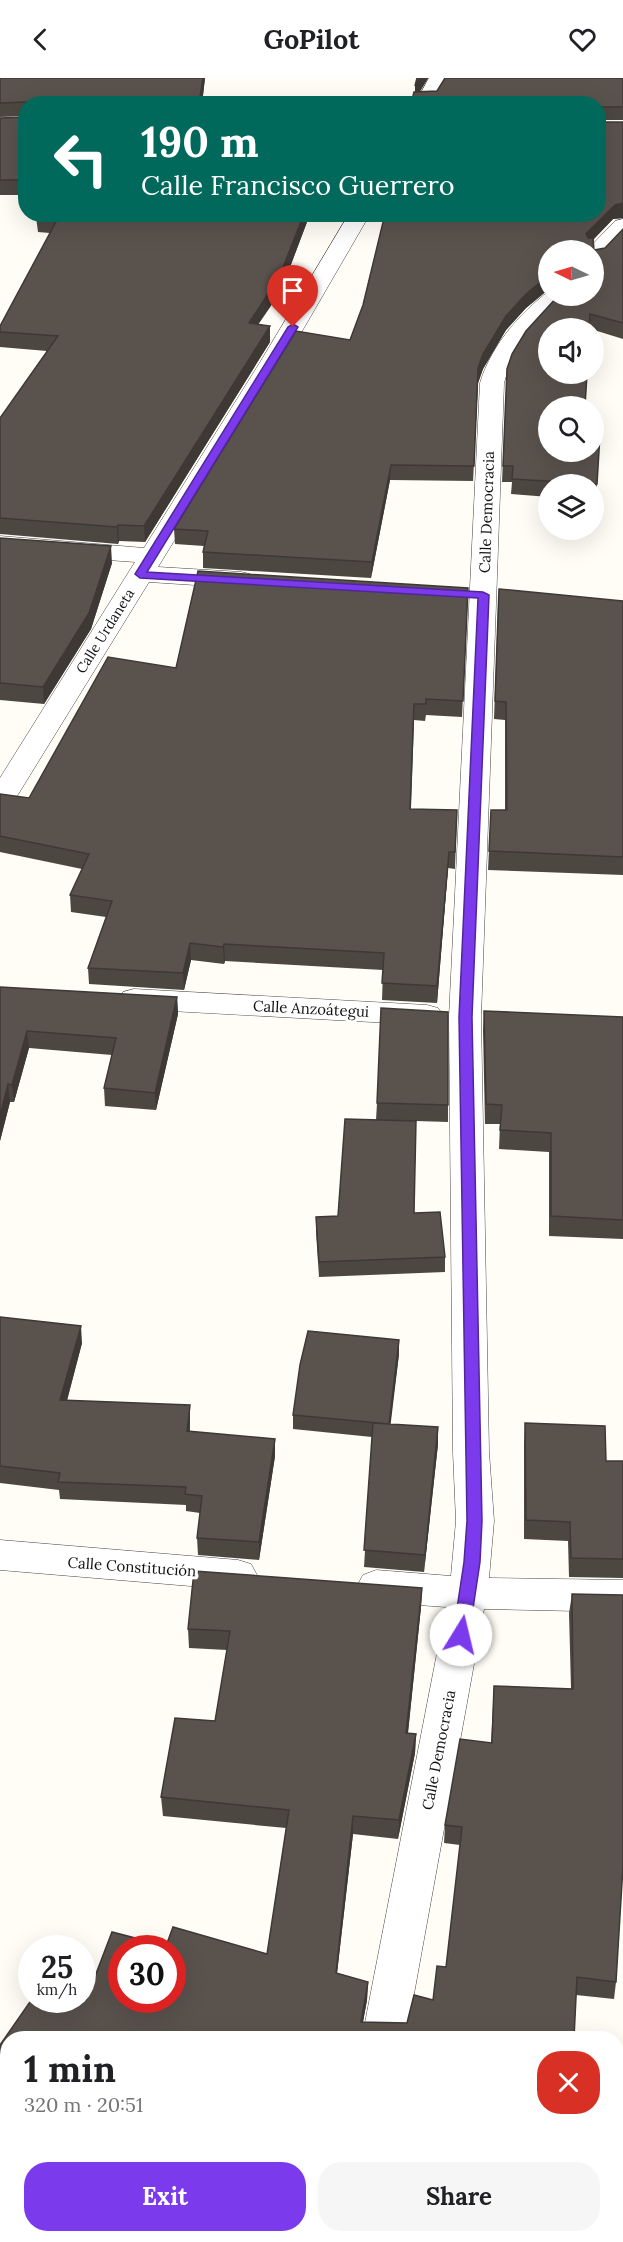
<!DOCTYPE html>
<meta charset="utf-8">
<style>
:root{--surface:#fff;--page:#f6f6f6;--text:#202124;--muted:#757577;--accent:#7c3aed}
body{margin:0;font-family:Lora,serif;background:var(--page);color:var(--text);height:100vh;display:flex;flex-direction:column;font-size:22px;white-space:nowrap}
*{box-sizing:border-box;margin:0}
p{font-size:20px;color:var(--muted)}
.icon{flex:none;width:33px;height:33px;fill:none;stroke:currentColor;stroke-width:2;stroke-linecap:round;stroke-linejoin:round}
.map{position:relative;flex:1;overflow:hidden}
.details{position:absolute;left:0px;top:1953px;width:624px;height:212px;display:flex;flex-direction:column;background:var(--surface);border-radius:24px 24px 0 0;box-shadow:0 6px 24px #0002}
.details>*{flex:none}
.guide{position:absolute;left:18px;top:18px;width:588px;height:126px;border-radius:24px;box-shadow:0 6px 24px #0002;background:#00695c;color:#fff;overflow:hidden}
.needle{width:39px;rotate:275deg}
.fabs{position:absolute;left:538px;top:162px;display:grid;gap:12px}
.fabs a{display:grid;place-items:center;width:66px;height:66px;border-radius:50%;background:var(--surface);box-shadow:0 6px 24px #0002;font-size:30px}
.speed{position:absolute;left:18px;top:1857px;display:flex;gap:12px;font-size:30px;font-weight:700;text-align:center}
.speed>*{display:grid;place-content:center;width:78px;height:78px;border-radius:50%;background:var(--surface);box-shadow:0 6px 24px #0002;line-height:1}
.speed small{font-size:15px;font-weight:400}
.speed .limit{border:9px solid #d22;background:#fff;color:#111}
.pin{position:absolute;display:grid;place-items:center;width:51px;height:51px;color:#fff;margin:-62px -26px;border-radius:50% 50% 50% 0;rotate:-45deg;box-shadow:0 0 6px #0007}
.pin .icon{rotate:45deg}
.me{position:absolute;width:66px;margin:-33px;rotate:9deg;stroke-linejoin:round;filter:drop-shadow(0 0 4px #0008)}
.turn{display:flex;align-items:center;gap:21px;height:126px;padding:0 24px;font-size:27px}
.turn .icon{width:78px;height:78px;stroke-width:2.5}
.turn b{display:block;font-size:42px;line-height:51px}
.round{display:grid;place-items:center;flex:none;width:63px;height:63px;border-radius:24px;background:var(--page)}
.headline{display:flex;align-items:center;justify-content:space-between;height:102px;padding:0 24px}
h1{font-size:36px;font-weight:700;line-height:45px}
.button{display:flex;gap:12px;margin-top:auto;padding:12px 24px}
.button a{flex:1;height:69px;border-radius:24px;background:var(--accent);color:#fff;font-size:24px;font-weight:700;line-height:69px;text-align:center}
.button a+a{background:var(--page);color:var(--text)}
header{display:flex;justify-content:space-between;align-items:center;height:78px;padding:0 24px;background:var(--surface);font-size:27px;font-weight:700}
.map>svg:first-child{display:block}
.lines{fill:none;stroke-linecap:round;stroke-linejoin:round}
.minor-casing{stroke:#444;stroke-width:1}
.minor{fill:#fff;fill-rule:evenodd}
.wall{fill:#4d4742;fill-rule:evenodd}
.shaded-wall{fill:#3f3936}
.building{fill:#5a524d;stroke:#3f3936;stroke-width:1.5;fill-rule:evenodd}
.route{fill:#7c3aed;stroke:#51269a;stroke-width:1.5}
.labels{text-anchor:middle;stroke-width:6;stroke-linejoin:round;paint-order:stroke}
.far-street-label{font-size:14px;fill:#111;stroke:#fff}
.street-label{font-size:15px;fill:#111;stroke:#fff}
</style>
<header><svg class="icon" aria-label="back" viewBox="0 0 24 24"><path d="M15 5l-7 7 7 7"/></svg>GoPilot<svg class="icon" aria-label="heart" viewBox="0 0 24 24"><path d="M12 20l-8-8c-3-5 5-10 8-4 3-6 11-1 8 4z"/></svg></header>
<div class="map">
<svg width="623" height="2164" viewBox="0 0 623 2164">
<rect width="100%" height="100%" fill="#fffdf5"/>
<g class="lines">
<g class="minor-casing">
<path id="minor" d="M429,0h20l-14,26h-20z
M349,136h21l-87,150 -125,203 83,5 9,2 4,6 -4,6 -9,2 -92,-6 -135,219 -4,6 -10,3v-32l135,-216 -135,-10v-16l144,12 115,-184z
M623,141v20l-21,22 -8,2v-13h-7l28,-29z
M549,213v5h18c-23,34 -51,42 -63,87l-23,634 8,435 5,69 -5,57 134,2v32l-139,-3 -78,429h-44l84,-431 -70,-5 -13,-5 -6,-11 6,-11 13,-5 75,6 5,-55 -3,-69 -4,-435 31,-634c11,-37 39,-69 69,-92z
M134,911l293,16 11,3 5,7 -5,7 -11,3 -293,-16 -11,-3 -5,-7 5,-7z
M0,1462l238,20 13,4 6,11 -6,11 -13,4 -238,-20z
M323,2157h46l-1,7h-46z"/>
</g>
<use href="#minor" class="minor"/>
</g>
<path class="wall" d="M0,0h205l-3,26h-176v12l-26,1z
M417,0h11l-8,13h17l186,-13v42h-25v-16l-183,-12z
M26,39v78h-26v-77z
M598,44h25v96l-10,1 -20,21 1,10 11,-2 18,-19v110l-29,-9v-2h-45v46h38l-2,32h-36v46h45v-35l7,1 -5,81h-2v-15h-45v13l-38,-3 1,-12h-10l5,-113 5,-15 14,-23 32,-35h36v-46h-45v39l-23,19 -20,22 -23,39 -5,14 -5,98 -83,-1 -19,98 -168,-10v-16l1,-6 -29,-2 -1,-15 122,-198 54,9 13,-35 22,-91h213z
M310,136l-29,77 -23,33 12,18 -125,200 -26,-1 -1,3 -118,-10v-116l47,-67 -47,-4v-21l50,-93 -12,-1 -2,-15z
M0,460l112,25 -21,66 -47,75 -44,-4z
M468,510l-6,129 -36,-2 -1,6 -11,-1 -3,89 46,1 -2,59 -7,-1 -11,135 -55,-3 1,-30 -158,-9 -1,3 -33,-4 -7,30 -95,-6 -1,-16 18,-51 -35,-5 -1,-17 12,-26 -82,-17v-58l29,4 147,-130z
M623,523v274l-135,-5 3,-60h14v-90l-11,-1 4,-113z
M0,909l177,10 1,17 -22,96 -51,-4 -1,-18 8,-33 -83,-7 -15,54h-4l-10,39z
M484,933l139,6v222l-74,-3v-84l-50,-3 1,-25h-15l-2,-94z
M377,1025l71,2v17l-32,-1 -2,92 31,44v15l-126,5 -3,-45v-15l22,-1 38,-96z
M0,1239l82,26 -15,58 123,21v9l85,25 -16,104 -61,-5 -1,-17 3,-25 -14,-2v-6l-126,-6 -1,-9 -59,-7z
M399,1262v14l-9,70 48,20 -14,128 -60,-5 8,-130 -79,-8v-14z
M525,1345l81,38h17v117l-54,-1 -1,-36 -44,-2v-96z
M194,1493l228,17 -1,19 -13,126 8,1 -1,19 -17,86 -45,-5 -16,139 31,9 -1,18 -4,22 44,1 7,-28 19,5 4,-34 9,1 14,-122 -16,-2 1,-18 15,-86 31,4 3,-57 77,3 -2,-76 3,-19 51,1v271l-7,116 -2,17 -38,-4 -2,43h-566v180l-8,-4v-169l32,-46 50,1v-2l4,2 26,-68 54,14 7,-19 94,27 19,-126 -123,-12 -2,-19 14,-79 40,3 12,-71 -38,-2 -1,-19zM122,1870h50v52h-50z"/>
<path class="shaded-wall" d="M203,0h2l-3,26h-3z
M420,0h8l-13,22v-14z
M623,125v15l-10,1 -28,29 1,-14 29,-29z
M304,136h6l-29,77 -32,47v-15z
M549,197v14l-23,19 -20,22 -23,39 -5,14 -5,98 5,-113 5,-14 23,-38 20,-22z
M270,248v16l-125,200 -1,-16z
M391,387l-1,15 -19,98 1,-16z
M118,447l1,16 -1,3 -1,-17z
M111,468l1,17 -21,66 -47,75 -1,-17z
M449,774l-1,16 -11,135v-17z
M190,865l1,17 -7,30 -1,-17z
M224,866l1,17 -1,3 -1,-17z
M177,919l1,17 -22,96 -1,-17z
M27,953l2,17 -15,54 -2,-17z
M8,1006l2,18 -10,39v-25z
M81,1248l1,17 -20,75 -2,-18z
M399,1262v14l-10,84v-14z
M190,1327v17l-2,26 -1,-17z
M438,1349v17l-14,128 1,-17z
M275,1361v17l-16,104v-18z
M422,1510l-1,19 -15,144v-18z
M416,1656l-1,19 -17,86 1,-19z
M353,1738v18l-18,157 1,-18z
M368,1904l-1,18 -7,38 1,-16z
M300,2157h8l-3,7h-7z"/>
<path class="building" d="M0,0h203l-4,26h-173v-2l-26,1z
M417,0h3l-5,8z
M445,0h178v29h-25v-3h-187l3,-12 23,-1z
M26,39v63h-26v-62z
M598,44h25v81l-8,2 -29,29 2,4h5l1,12 11,-2 18,-19v94l-33,-9 -1,14h-40v46h38l-2,32h-36v46h45v-35l7,1 -4,66 -85,-5 1,-13h-10l4,-97 5,-15 14,-23 32,-35h36v-46h-45v25l-23,19 -20,22 -23,38 -5,14 -4,98 -83,-1 -19,97 -169,-10 5,-21 -34,-2 122,-198 54,9 13,-35 22,-91h213z
M37,136h267l-24,61 -31,48 21,3 -126,200 -26,-1 -1,2 -117,-9v-100l58,-82 -58,-4v-6l58,-108 -22,-1z
M0,460l111,8 -22,67 -46,74 -43,-4z
M198,493l270,17 -5,113 -37,-2v5h-12l-4,105 47,1 -2,42h-6l-12,134 -55,-3 2,-30 -160,-9 -1,3 -33,-4 -7,30 -95,-5 24,-67 -42,-6 19,-41 -89,-18v-42l29,4 79,-141 68,11z
M499,511l124,12v256l-134,-6 2,-41h16l-1,-108 -11,-1z
M0,909l177,10 -22,96 -51,-5 12,-50 -89,-7 -15,54 -4,-1 -8,32z
M381,930l67,4v93l-71,-2z
M484,933l139,6v203l-72,-4v-83l-51,-3 2,-25 -16,-1z
M345,1041l71,2 -2,92 26,-1 5,45 -126,5 -3,-45 22,-1z
M0,1239l81,9 -21,74 130,5 -3,26 88,8 -16,103 -62,-4 5,-42 -17,-2 1,-7 -128,-5 2,-9 -60,-7z
M308,1253l91,9 -10,84 -96,-9 7,-50z
M373,1345l65,4 -13,128 -61,-5z
M525,1345l80,3 1,35h17v98l-52,-1 -1,-36 -44,-2z
M194,1493l228,17 -16,145 10,1 -17,86 -46,-4 -17,157 32,9 -7,40 46,1 7,-28 19,5 4,-34 9,1 16,-140 -17,-2 15,-86 32,4 2,-57 79,3 -1,-95 51,1v271l-7,116 -39,-5 -3,61h-566v165l-8,-4v-154l32,-46 50,1v-2l4,2 26,-68 54,14 7,-19 94,27 22,-144 -128,-13 14,-79 40,3 15,-90 -42,-2zM122,1870h50v52h-50z
M44,2157h256l-2,7h-258z"/>
<path class="route" d="M293,246l5,3 -151,245 336,20 6,3 -17,422 10,504 -2,41 -11,73 -3,5 -5,2 -6,-2 -2,-5 11,-73 3,-41 -8,-504 19,-419 -338,-20 -5,-4 153,-247z"/>
<g class="labels">
<g class="far-street-label">
<text transform="translate(105 553) rotate(-58)" y="5">Calle Urdaneta</text>
</g>
<g class="street-label">
<text transform="translate(487 434) rotate(-88)" y="5">Calle Democracia</text>
<text transform="translate(311 931) rotate(3)" y="5">Calle Anzoátegui</text>
<text transform="translate(132 1489) rotate(4)" y="5">Calle Constitución</text>
<text transform="translate(439 1672) rotate(-79)" y="5">Calle Democracia</text>
</g>
</g>
</svg>
<div class="fabs">
<a><svg class="needle" viewBox="-14 -14 28 28"><path d="M0-13l5 13h-10z" fill="#e53935"/><path d="M0 13l5-13h-10z" fill="#757577"/></svg></a>
<a><svg class="icon" aria-label="sound" viewBox="0 0 24 24"><path d="M4 9h4l5-4v14l-5-4H4zM17 9q2 3 0 6"/></svg></a>
<a><svg class="icon" aria-label="search" viewBox="0 0 24 24"><circle cx="10" cy="10" r="6"/><path d="M15 15l6 6"/></svg></a>
<a><svg class="icon" aria-label="layers" viewBox="0 0 24 24"><path d="M12 4l9 5-9 5-9-5zM3 14l9 5 9-5"/></svg></a>
</div>
<div class="speed"><div>25<small>km/h</small></div><div class="limit">30</div></div>
<div class="pin" style="left:293px;top:249px;background:#d93025"><svg class="icon" aria-label="arrive" viewBox="0 0 24 24"><path d="M6 21V4h12l-3 4 3 4H6"/></svg></div>
<svg class="me" style="left:461px;top:1557px" viewBox="-20 -20 40 40"><circle r="19" fill="#fff"/><path d="M0-13L10 11 0 6-10 11z" fill="#7c3aed"/></svg>
<div class="guide">
<div class="turn"><svg class="icon" aria-label="left" viewBox="0 0 24 24"><path d="M17 20v-9H6M10 6l-5 5 5 5"/></svg><div><b>190 m</b>Calle Francisco Guerrero</div></div>
</div>
<section class="details">
<div class="headline"><div><h1>1 min</h1><p>320 m · 20:51</p></div><a class="round" style="background:#d93025;color:#fff"><svg class="icon" aria-label="close" viewBox="0 0 24 24"><path d="M6 6l12 12M18 6L6 18"/></svg></a></div>
<div class="button"><a>Exit</a><a>Share</a></div>
</section>
</div>
